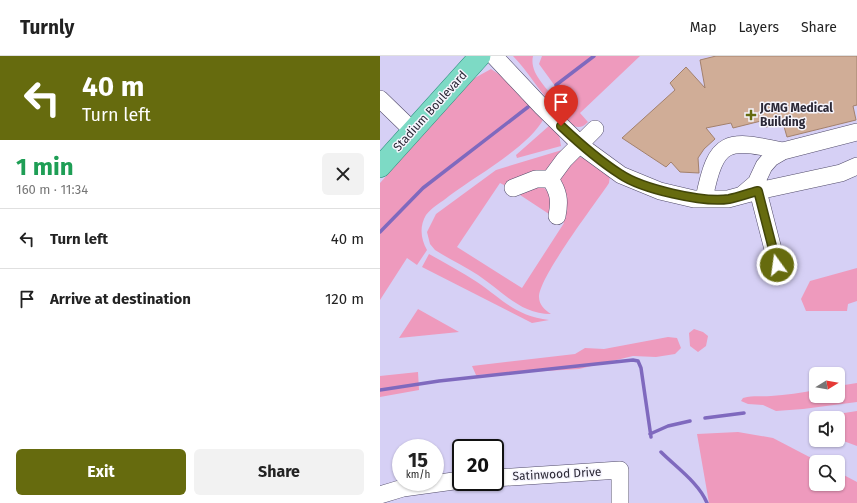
<!DOCTYPE html>
<meta charset="utf-8">
<style>
:root{--surface:#fff;--page:#f2f2f2;--text:#222;--muted:#767676;--line:#e0e0e0;--accent:#666b0e}
body{margin:0;font-family:"Fira Sans",sans-serif;background:var(--page);color:var(--text);height:100vh;display:flex;flex-direction:column;font-size:15px;white-space:nowrap}
*{box-sizing:border-box;margin:0}
p{font-size:13px;color:var(--muted)}
.icon{flex:none;width:22px;height:22px;fill:none;stroke:currentColor;stroke-width:2;stroke-linecap:round;stroke-linejoin:round}
.map{position:relative;flex:1;overflow:hidden}
.sheet{display:flex;flex-direction:column;background:var(--surface);width:380px}
.sheet>*{flex:none}
.banner{background:#666b0e;color:#fff;overflow:hidden}
.needle{width:26px;rotate:79deg}
.fabs{position:absolute;left:429px;top:311px;display:grid;gap:8px}
.fabs a{display:grid;place-items:center;width:36px;height:36px;border-radius:6px;background:var(--surface);box-shadow:0 1px 3px #0004;font-size:20px}
.speed{position:absolute;left:12px;top:383px;display:flex;gap:8px;font-size:20px;font-weight:700;text-align:center}
.speed>*{display:grid;place-content:center;width:52px;height:52px;border-radius:50%;background:var(--surface);box-shadow:0 1px 3px #0004;line-height:1}
.speed small{font-size:10px;font-weight:400}
.speed .limit{border:2px solid #111;border-radius:6px;background:#fff;color:#111}
.pin{position:absolute;display:grid;place-items:center;width:34px;height:34px;color:#fff;margin:-41px -17px;border-radius:50% 50% 50% 0;rotate:-45deg;box-shadow:0 0 4px #0007}
.pin .icon{rotate:45deg}
.me{position:absolute;width:44px;margin:-22px;rotate:346deg;stroke-linejoin:round;filter:drop-shadow(0 0 3px #0008)}
.turn{display:flex;align-items:center;gap:14px;height:84px;padding:0 16px;font-size:18px}
.turn .icon{width:52px;height:52px;stroke-width:2.5}
.turn b{display:block;font-size:28px;line-height:34px}
.round{display:grid;place-items:center;flex:none;width:42px;height:42px;border-radius:6px;background:var(--page)}
.overview{display:flex;align-items:center;justify-content:space-between;height:68px;padding:0 16px}
h1{font-size:24px;font-weight:700;line-height:30px;color:#1e9e55}
.cta{display:flex;gap:8px;margin-top:auto;padding:8px 16px}
.cta a{flex:1;height:46px;border-radius:6px;background:var(--accent);color:#fff;font-size:16px;font-weight:700;line-height:46px;text-align:center}
.cta a+a{background:var(--page);color:var(--text)}
ul{padding:0;list-style:none}
li{display:flex;align-items:center;gap:12px;height:60px;padding:0 16px;border-top:1px solid var(--line)}
li div{flex:1}
li b{display:block;font-size:15px}
li em{font-style:normal}
header{display:flex;align-items:center;gap:24px;box-sizing:border-box;height:56px;padding:0 20px;background:var(--surface);border-bottom:1px solid var(--line)}
header strong{font-size:19px}
nav{display:flex;gap:22px;margin-inline-start:auto;font-size:14px}
main{display:flex;flex:1;min-height:0}
.map>svg:first-child{display:block}
.green{fill:#ee9abd}
.lines{fill:none;stroke-linecap:round;stroke-linejoin:round}
.stream{stroke:#7f69be;stroke-width:3.5}
.building{fill:#d0ad97;stroke:#a3816d}
.minor-casing{stroke:#514b6a;stroke-width:18}
.major-casing{stroke:#288b7a;stroke-width:22}
.minor{stroke:#fff;stroke-width:17}
.major{stroke:#7ddac5;stroke-width:21}
.route-casing{stroke:#424609;stroke-width:10}
.route{stroke:#666b0e;stroke-width:7}
.poi-dot{fill:#666b0e;stroke:#f6f5fd;stroke-width:1.5}
.labels{text-anchor:middle;stroke-width:3;stroke-linejoin:round;paint-order:stroke}
.poi-label{font-size:12px;font-weight:bold;fill:#2b2836;stroke:#f6f5fd;text-anchor:start}
.street-label{font-size:12px;fill:#2b2836;stroke:#f6f5fd}
</style>
<header>
<strong>Turnly</strong>
<nav><a>Map</a><a>Layers</a><a>Share</a></nav>
</header>
<main>
<section class="sheet">
<div class="banner">
<div class="turn"><svg class="icon" aria-label="left" viewBox="0 0 24 24"><path d="M17 20v-9H6M10 6l-5 5 5 5"/></svg><div><b>40 m</b>Turn left</div></div>
</div>
<div class="overview"><div><h1>1 min</h1><p>160 m · 11:34</p></div><a class="round"><svg class="icon" aria-label="close" viewBox="0 0 24 24"><path d="M6 6l12 12M18 6L6 18"/></svg></a></div>
<ul>
<li><svg class="icon" aria-label="left" viewBox="0 0 24 24"><path d="M17 20v-9H6M10 6l-5 5 5 5"/></svg><div><b>Turn left</b></div><em>40 m</em></li>
<li><svg class="icon" aria-label="arrive" viewBox="0 0 24 24"><path d="M6 21V4h12l-3 4 3 4H6"/></svg><div><b>Arrive at destination</b></div><em>120 m</em></li>
</ul>
<div class="cta"><a>Exit</a><a>Share</a></div>
</section>
<div class="map">
<svg width="477" height="447" viewBox="0 0 477 447">
<rect width="100%" height="100%" fill="#d6d0f5"/>
<path class="green" d="M133,0h20c-4,17 14,32 23,44v7h-1c-17,-16 -26,-35 -42,-51z
M162,0h98l-60,57 8,9c-11,12 -19,0 -27,-8l10,-12 -16,-16 -16,-22z
M111,13l9,6 44,43c-14,28 -68,58 -95,78 -7,6 -17,11 -23,19 -7,12 -5,24 1,35l-10,15 -10,-7 -27,42v-117l91,-103z
M170,69l9,9 2,12 -44,12 -1,-3z
M182,94l-15,21 -41,15 -6,-3 -43,64 65,41 42,-65 -5,-3v-42l20,-21 5,1 26,17 -1,8c-14,21 -70,94 -70,114 0,8 6,13 12,17 -31,0 -49,-23 -73,-39 -14,-9 -29,-16 -43,-25l-5,-6 -3,-12 9,-18 60,-44z
M162,130c10,8 9,16 7,28l-32,-21z
M49,198c16,9 33,18 48,28 26,18 39,34 72,38l-17,3 -110,-56z
M477,212v33l-9,3 -1,7h-41l-5,-12 9,-18z
M38,253l41,23 -60,6z
M314,273l9,3 5,4 -2,10 -8,6 -8,-6 -1,-13z
M288,281l9,1 4,10 -6,6 -19,3 -23,-1 -54,13 -103,6 -4,-9 103,-12 10,-6 19,1z
M38,316l1,18 -39,7v-21z
M477,327v19l-54,7 -27,2 -13,-6 -15,-1 -7,-3 2,-3c12,-3 17,-1 28,-2 15,-1 30,-3 45,-6v6h22v-10z
M477,355v35l-19,-7v-21h-22v13l-7,-3v-5l3,-5z
M358,376l35,6 46,24h-3v22h22v-12l19,10v21h-148l-12,-69z"/>
<g class="lines">
<path class="stream" d="M176,29l38,-29
M0,176l43,-44 105,-81
M0,334l59,-9 194,-21 5,1 3,7 10,69
M325,362l39,-5
M270,378l18,-8 22,-5
M281,396c15,15 38,31 46,51"/>
</g>
<path class="building" d="M336,0h141v49l-4,1 3,14 -69,17 -4,-14 -17,4 -1,-7 -32,8 -2,-5 -25,5 9,11 -11,10 -6,9 1,15 -19,-1 -9,-10 -5,5 -44,-29 53,-48 -5,-7 16,-16 19,21 -5,-28z"/>
<g class="lines">
<g class="minor-casing">
<path id="minor" d="M114,0l48,51 42,41 37,27 39,16 34,8h34l30,-8 83,-18 16,-7
M0,43l32,31
M170,123l14,-19 31,-31
M133,132l23,-9h14c9,13 10,22 7,37
M378,135l19,74
M362,139l14,-12 8,-17 7,-8 12,-7 74,-19
M324,143c12,-61 23,-60 79,-48
M115,422l125,-8v33
M0,439l23,-7 58,-8"/>
</g>
<g class="major-casing">
<path id="major" d="M0,111l100,-111"/>
</g>
<use href="#minor" class="minor"/>
<use href="#major" class="major"/>
</g>
<g class="lines">
<g class="route-casing">
<path id="route" d="M181,70c18,17 37,34 59,48 22,15 83,29 109,25 10,-2 20,-6 29,-8l19,74"/>
</g>
<use href="#route" class="route"/>
</g>
<path class="poi-dot" d="M369 53h4v4h4v4h-4v4h-4v-4h-4v-4h4z"/>
<g class="labels">
<g class="poi-label">
<text x="380" y="56">JCMG Medical<tspan x="380" dy="14">Building</tspan></text>
</g>
<g class="street-label">
<text transform="translate(50 55) rotate(-48)" y="4">Stadium Boulevard</text>
<text transform="translate(177 418) rotate(-3)" y="4">Satinwood Drive</text>
</g>
</g>
</svg>
<div class="fabs">
<a><svg class="needle" viewBox="-14 -14 28 28"><path d="M0-13l5 13h-10z" fill="#e53935"/><path d="M0 13l5-13h-10z" fill="#767676"/></svg></a>
<a><svg class="icon" aria-label="sound" viewBox="0 0 24 24"><path d="M4 9h4l5-4v14l-5-4H4zM17 9q2 3 0 6"/></svg></a>
<a><svg class="icon" aria-label="search" viewBox="0 0 24 24"><circle cx="10" cy="10" r="6"/><path d="M15 15l6 6"/></svg></a>
</div>
<div class="speed"><div>15<small>km/h</small></div><div class="limit">20</div></div>
<div class="pin" style="left:181px;top:70px;background:#d93025"><svg class="icon" aria-label="arrive" viewBox="0 0 24 24"><path d="M6 21V4h12l-3 4 3 4H6"/></svg></div>
<svg class="me" style="left:397px;top:209px" viewBox="-20 -20 40 40"><circle r="17" fill="#666b0e" stroke="#fff" stroke-width="3"/><path d="M0-11L8 9 0 5-8 9z" fill="#fff"/></svg>
</div>
</main>
